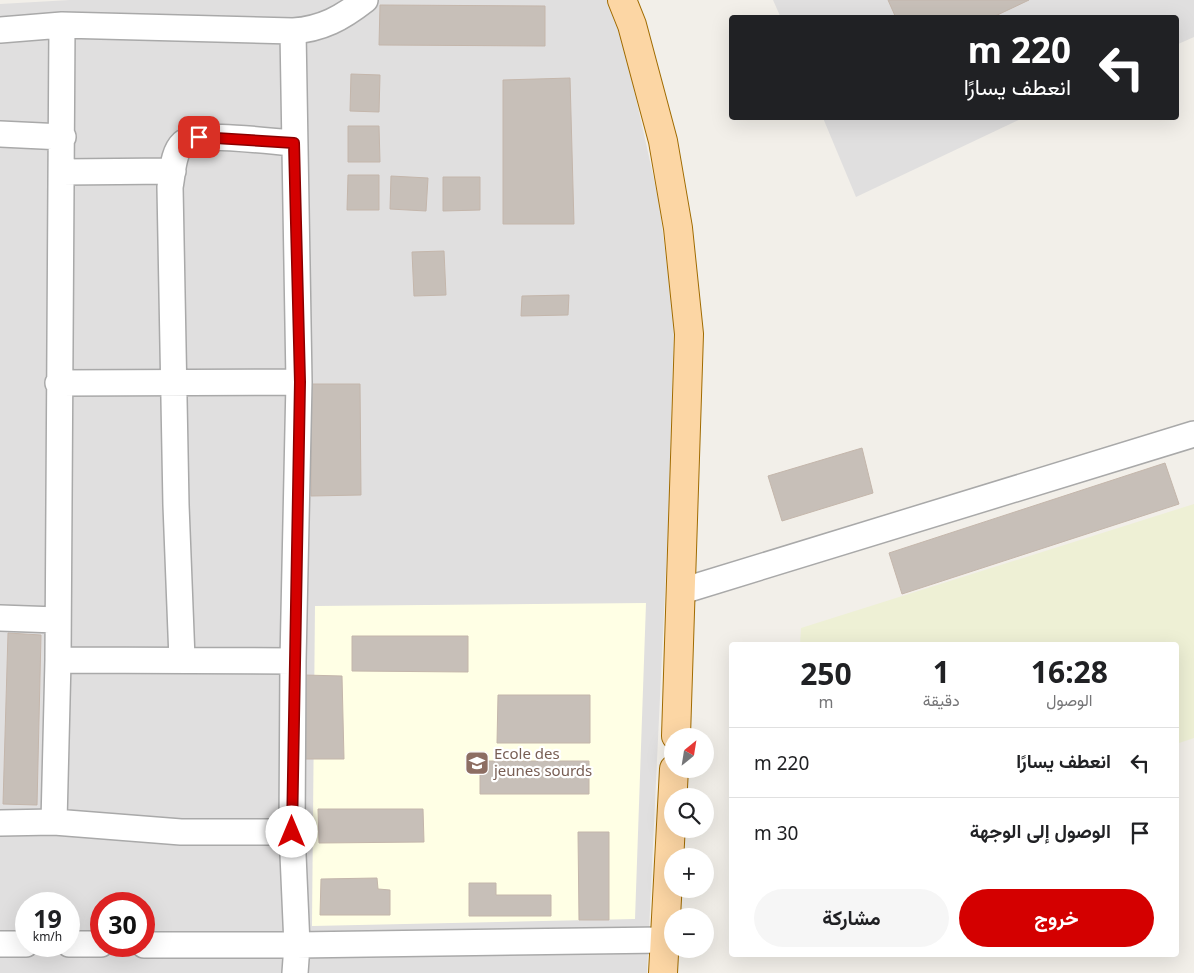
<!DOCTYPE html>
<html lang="ar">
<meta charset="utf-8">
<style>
:root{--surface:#fff;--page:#f6f6f6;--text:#202124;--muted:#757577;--line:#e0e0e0;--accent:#d40000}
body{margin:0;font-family:"Noto Sans",Vazirmatn,sans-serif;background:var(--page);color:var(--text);direction:rtl;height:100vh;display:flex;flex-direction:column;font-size:19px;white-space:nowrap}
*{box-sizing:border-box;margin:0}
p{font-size:16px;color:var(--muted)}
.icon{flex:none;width:28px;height:28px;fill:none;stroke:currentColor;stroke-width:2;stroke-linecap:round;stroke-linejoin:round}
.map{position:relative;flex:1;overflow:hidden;direction:ltr}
.details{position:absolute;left:729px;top:642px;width:450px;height:315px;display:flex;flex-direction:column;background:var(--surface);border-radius:5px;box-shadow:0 5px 20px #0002;direction:rtl}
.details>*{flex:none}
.top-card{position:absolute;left:729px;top:15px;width:450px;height:105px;border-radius:5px;box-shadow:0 5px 20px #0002;direction:rtl;background:#202124;color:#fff;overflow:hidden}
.needle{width:32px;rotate:30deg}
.buttons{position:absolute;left:664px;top:728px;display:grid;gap:10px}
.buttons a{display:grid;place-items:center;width:50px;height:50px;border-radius:50%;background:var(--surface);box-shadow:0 5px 20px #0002;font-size:25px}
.speed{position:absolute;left:15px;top:892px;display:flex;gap:10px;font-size:25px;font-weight:700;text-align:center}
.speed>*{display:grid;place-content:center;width:65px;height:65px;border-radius:50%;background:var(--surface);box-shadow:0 5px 20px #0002;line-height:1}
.speed small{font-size:12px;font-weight:400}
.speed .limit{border:8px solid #d22;background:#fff;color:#111}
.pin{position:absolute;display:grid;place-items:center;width:42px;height:42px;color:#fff;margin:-21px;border-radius:10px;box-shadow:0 2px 8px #0006}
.me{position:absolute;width:55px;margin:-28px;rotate:0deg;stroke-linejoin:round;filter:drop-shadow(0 0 4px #0008)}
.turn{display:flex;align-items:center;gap:18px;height:105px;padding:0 25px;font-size:22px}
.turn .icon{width:65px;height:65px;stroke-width:2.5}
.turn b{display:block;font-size:35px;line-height:42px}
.eta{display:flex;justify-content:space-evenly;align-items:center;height:85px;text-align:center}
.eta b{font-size:30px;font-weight:700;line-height:35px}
.action{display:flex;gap:10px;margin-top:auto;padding:10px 25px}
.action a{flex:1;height:58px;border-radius:30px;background:var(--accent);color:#fff;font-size:20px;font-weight:700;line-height:58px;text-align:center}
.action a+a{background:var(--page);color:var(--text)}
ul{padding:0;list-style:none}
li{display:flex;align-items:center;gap:15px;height:70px;padding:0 25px;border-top:1px solid var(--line)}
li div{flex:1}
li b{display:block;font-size:19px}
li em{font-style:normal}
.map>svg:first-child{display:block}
.residential{fill:#e0dfdf;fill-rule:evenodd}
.education{fill:#ffffe5}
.farmland{fill:#eef0d5}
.building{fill:#c7bfb8;stroke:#c4b6ab}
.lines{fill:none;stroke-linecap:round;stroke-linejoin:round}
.minor-casing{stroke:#a9a9a9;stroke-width:28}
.major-casing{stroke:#a06b00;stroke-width:30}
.minor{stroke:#fff;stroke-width:25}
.major{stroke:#fcd6a4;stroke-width:28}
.route-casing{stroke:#8a0000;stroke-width:12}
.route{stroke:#d40000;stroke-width:9}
.labels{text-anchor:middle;stroke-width:4.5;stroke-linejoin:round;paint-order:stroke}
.education-label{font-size:15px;fill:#785e54;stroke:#fff;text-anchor:start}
</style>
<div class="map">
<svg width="1194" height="973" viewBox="0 0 1194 973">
<rect width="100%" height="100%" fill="#f2efe9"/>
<path class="residential" d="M70,0h540l14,44 35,158 15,120 -6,205 -21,446h-647v-969zM26,904h43v42h-43zM101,904h43v42h-43z
M773,0h421v37l-18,8v-27h-395z
M823,118h200l-167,79z"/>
<path class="education" d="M646,603l-11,316 -323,7 3,-320z"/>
<path class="farmland" d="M1194,504v234l-18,6v-99h-376l1,-17z"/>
<path class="building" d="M888,0h141l-38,18h-95z
M380,5l165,1v40l-166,-1z
M351,74l29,1 -1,37 -29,-1z
M570,78l4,146h-71v-144z
M348,126h31l1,36h-32z
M348,175h31v35h-32z
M391,176l37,2 -2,33 -36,-2z
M443,177h37v33l-37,1z
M444,251l2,44 -32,1 -2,-44z
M569,295l-1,20 -47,1 1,-20z
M311,384h49l1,111 -50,1z
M862,448l11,45 -91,28 -14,-45z
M1165,463l14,41 -277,90 -13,-41z
M8,633l33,2 -4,170 -34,-1z
M352,636h116v36l-116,-1z
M304,675l38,1 2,83h-42z
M498,695h92v48h-93z
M480,761h109v33h-109z
M318,809h105l1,33 -105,1z
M578,832h31v88h-30z
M377,878l1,11 12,1v25h-70l1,-36z
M469,883h27v12h55v21h-82z"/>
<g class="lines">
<g class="minor-casing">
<path id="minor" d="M0,30l62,-5 231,6c29,-2 49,-13 72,-31
M293,31l6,351 -6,279 -1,171 5,113 -2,28
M0,134l63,3
M62,172l111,-1
M58,383l241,-1
M682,591l512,-157
M0,618l57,2
M182,659l-6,-154 -6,-318c3,-13 2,-34 13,-44 13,-12 91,-1 111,0
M58,660l235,1
M54,822l4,-162 4,-635
M0,823l54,-1 127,10h111
M0,944h26
M69,944h32
M144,945h153l366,-5"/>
</g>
<g class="major-casing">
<path id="major" d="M622,0l10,25 31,116 15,87 11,106 -13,402
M663,973l11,-204"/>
</g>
<use href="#minor" class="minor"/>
<use href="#major" class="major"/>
</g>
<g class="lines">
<g class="route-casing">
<path id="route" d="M199,137l95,6 6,239 -8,450"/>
</g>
<use href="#route" class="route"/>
</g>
<defs>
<g id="school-square" transform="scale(1.25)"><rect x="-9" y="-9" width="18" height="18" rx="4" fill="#8d6e63" stroke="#fff"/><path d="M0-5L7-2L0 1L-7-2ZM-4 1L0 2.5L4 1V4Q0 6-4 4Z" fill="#fff"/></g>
</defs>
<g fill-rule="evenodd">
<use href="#school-square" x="477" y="763"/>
</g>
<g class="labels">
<g class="education-label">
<text x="494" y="759">Ecole des<tspan x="494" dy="17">jeunes sourds</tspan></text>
</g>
</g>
</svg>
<div class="buttons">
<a><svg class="needle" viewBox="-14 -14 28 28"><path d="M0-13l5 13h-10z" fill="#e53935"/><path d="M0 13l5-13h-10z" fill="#757577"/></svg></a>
<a><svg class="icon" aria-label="search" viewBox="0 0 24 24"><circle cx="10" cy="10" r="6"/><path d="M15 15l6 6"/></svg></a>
<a>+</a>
<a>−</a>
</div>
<div class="speed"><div>19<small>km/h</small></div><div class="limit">30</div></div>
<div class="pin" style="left:199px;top:137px;background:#d93025"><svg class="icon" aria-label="arrive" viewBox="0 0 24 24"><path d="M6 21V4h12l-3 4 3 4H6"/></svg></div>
<svg class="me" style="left:292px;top:832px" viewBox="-20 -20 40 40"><circle r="19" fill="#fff"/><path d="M0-13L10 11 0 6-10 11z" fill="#d40000"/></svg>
<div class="top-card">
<div class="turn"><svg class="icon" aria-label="left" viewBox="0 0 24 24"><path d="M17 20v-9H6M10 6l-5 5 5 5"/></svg><div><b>220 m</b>انعطف يسارًا</div></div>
</div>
<section class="details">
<div class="eta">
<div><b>16:28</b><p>الوصول</p></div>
<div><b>1</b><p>دقيقة</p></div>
<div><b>250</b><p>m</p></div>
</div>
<ul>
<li><svg class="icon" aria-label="left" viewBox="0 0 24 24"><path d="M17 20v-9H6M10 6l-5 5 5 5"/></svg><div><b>انعطف يسارًا</b></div><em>220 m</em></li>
<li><svg class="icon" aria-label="arrive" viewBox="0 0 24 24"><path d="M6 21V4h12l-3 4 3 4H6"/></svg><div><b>الوصول إلى الوجهة</b></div><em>30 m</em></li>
</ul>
<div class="action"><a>خروج</a><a>مشاركة</a></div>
</section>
</div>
